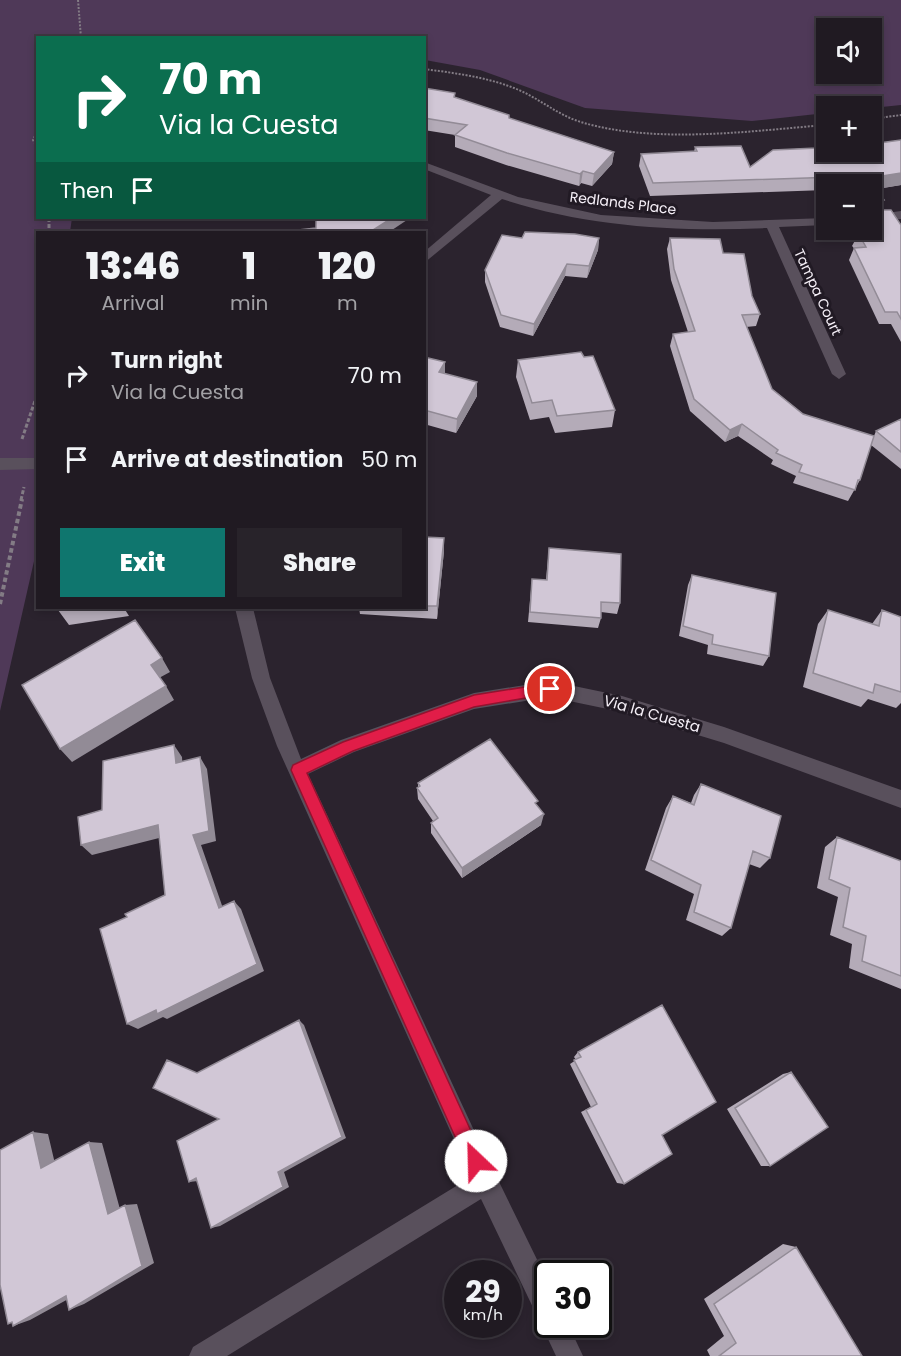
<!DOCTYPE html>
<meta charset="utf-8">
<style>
:root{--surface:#201a22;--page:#28232a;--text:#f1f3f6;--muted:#a2a1a5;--line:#3d3840;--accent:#0f766e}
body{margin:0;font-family:Poppins,sans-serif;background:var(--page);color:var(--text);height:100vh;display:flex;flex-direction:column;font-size:22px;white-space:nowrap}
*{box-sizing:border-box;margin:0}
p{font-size:20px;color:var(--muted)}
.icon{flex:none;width:33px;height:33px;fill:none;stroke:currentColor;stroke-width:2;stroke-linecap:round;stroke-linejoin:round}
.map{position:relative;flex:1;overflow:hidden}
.side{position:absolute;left:36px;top:231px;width:390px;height:378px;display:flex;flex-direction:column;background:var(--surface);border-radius:0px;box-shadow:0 3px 9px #0003,0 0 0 2px var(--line)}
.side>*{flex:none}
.top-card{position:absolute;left:36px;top:36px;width:390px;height:183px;border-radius:0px;box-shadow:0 3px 9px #0003,0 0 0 2px var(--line);background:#0b6e4f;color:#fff;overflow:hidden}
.buttons{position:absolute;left:816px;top:18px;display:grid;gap:12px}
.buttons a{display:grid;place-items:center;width:66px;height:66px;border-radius:0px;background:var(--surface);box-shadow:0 3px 9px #0003,0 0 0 2px var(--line);font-size:30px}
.speed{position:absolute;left:444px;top:1260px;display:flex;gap:12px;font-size:30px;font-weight:700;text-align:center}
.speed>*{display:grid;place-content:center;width:78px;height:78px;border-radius:50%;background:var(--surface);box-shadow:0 3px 9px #0003,0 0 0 2px var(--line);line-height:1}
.speed small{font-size:15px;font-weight:400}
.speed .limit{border:3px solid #111;border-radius:9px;background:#fff;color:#111}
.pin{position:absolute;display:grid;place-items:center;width:51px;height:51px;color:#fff;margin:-26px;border:3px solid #fff;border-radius:50%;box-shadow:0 2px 6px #0007}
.me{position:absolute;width:66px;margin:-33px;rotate:336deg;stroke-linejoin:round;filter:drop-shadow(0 0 4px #0008)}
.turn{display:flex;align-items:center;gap:21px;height:126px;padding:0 24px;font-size:27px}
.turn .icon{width:78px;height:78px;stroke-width:2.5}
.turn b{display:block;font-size:42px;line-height:51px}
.then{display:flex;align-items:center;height:57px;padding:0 24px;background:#0003;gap:12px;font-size:22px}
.eta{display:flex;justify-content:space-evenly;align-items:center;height:102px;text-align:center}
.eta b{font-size:36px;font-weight:800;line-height:42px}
.cta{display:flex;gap:12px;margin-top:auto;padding:12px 24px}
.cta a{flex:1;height:69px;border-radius:0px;background:var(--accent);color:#fff;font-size:24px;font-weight:800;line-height:69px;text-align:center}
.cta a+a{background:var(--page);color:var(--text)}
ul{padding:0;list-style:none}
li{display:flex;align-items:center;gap:18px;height:84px;padding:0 24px}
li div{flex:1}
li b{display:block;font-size:22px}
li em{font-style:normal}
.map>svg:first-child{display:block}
.green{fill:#4f3958;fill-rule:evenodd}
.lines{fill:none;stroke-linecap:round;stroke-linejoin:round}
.path-far2{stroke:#837c85;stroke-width:2;stroke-dasharray:2 1.5;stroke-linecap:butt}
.path-far1{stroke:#837c85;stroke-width:3;stroke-dasharray:4 2;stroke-linecap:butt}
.path{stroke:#837c85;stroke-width:4;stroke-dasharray:4.5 3;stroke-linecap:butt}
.street{fill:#59505c;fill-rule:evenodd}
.wall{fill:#b4abb8}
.shaded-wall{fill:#928b96}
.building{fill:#d1c7d6;stroke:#928b96;stroke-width:1.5}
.route{fill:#e11d48;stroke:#92132f;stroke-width:1.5}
.labels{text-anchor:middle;stroke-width:6;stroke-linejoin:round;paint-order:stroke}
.far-street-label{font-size:14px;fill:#f6f0f8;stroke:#211a24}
.street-label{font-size:15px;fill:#f6f0f8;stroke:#211a24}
</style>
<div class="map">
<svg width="901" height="1356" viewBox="0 0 901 1356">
<rect width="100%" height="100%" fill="#2b232e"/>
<path class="green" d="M0,0h901v105l-29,3 -46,-2v7l-74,8 -167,-13 -105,-38 -55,-10 -1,-22h-386v180h34l-2,14h-32l-1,316 -37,163zM826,28h46v46h-46z"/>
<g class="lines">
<path class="path-far2" d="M78,0l3,38
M424,69c30,4 62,8 90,19 24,9 44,28 70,35 74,21 166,8 242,2
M872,119l29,-4
M38,130l-5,10 5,8"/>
<path class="path-far1" d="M49,218v14
M22,439l16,-47
M21,500l3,-13"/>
<path class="path" d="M0,604l22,-105"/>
<path class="street" d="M424,162l94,35 83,18 112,7 113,-4v7l-47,2 67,147 -7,5 -7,-5 -65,-146c-89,4 -180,-1 -265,-29l-78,64v-11l67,-57 -67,-26z
M901,211v8l-29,2v-6z
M0,458h38v11l-38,1z
M235,608h18l17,70 31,81 40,-19 133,-47 76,-12 72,15 102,31 177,63v18l-177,-65 -102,-31 -72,-15 -76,12 -120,43 -46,22 171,367 69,141v42h20l15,32h-27l-15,-32 1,-2 -3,-2 -58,-121 -254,157h-38l4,-9 278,-170 -194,-431 -25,-68z"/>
</g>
<path class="wall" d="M424,88l31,10 54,20 105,34 -2,12 -20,22 -11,-3 -2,3 -73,-21 -51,-18v-12l-31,-5z
M901,140v45l-25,4 8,11 -5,10h12l10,15v117l-10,-18h-12l-30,-64 5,-12 -2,-2 7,-13 -3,-3h16v-46h-46v6l-176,6 -11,-30 2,-12 53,-2 1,-5 46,-1 9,21 23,-17 42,-2 1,-3h10v7h46v-8z
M522,238h77l-1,12 -11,28 -22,-2 -32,60 -33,-9 -15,-45v-12z
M670,238l53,15 29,43 8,18 -4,12 -10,1 26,62 31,25 71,22 2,-5 25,-12v50l-30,-24 -11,35 -12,21 -55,-18 3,-7 -25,-12 2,-4 -35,-24 -13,6 -35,-31 -20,-65 3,-12 15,-2 -17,-52 -4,-31z
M424,357l21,5v12l32,22 -21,37 -32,-9z
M584,357l31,53 -3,17 -57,6 -6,-16 -19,3 -14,-43 2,-17z
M424,537l20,14 -7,68 -77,-5 -1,-6h65z
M549,548l71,55 -3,11 -16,-2v6l-3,10 -70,-6 4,-43 14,1z
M692,575l77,81 -6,10 -56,-12 1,-9 -29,-9 9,-51z
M59,608h65l5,8 -60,9 -11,-15z
M828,610l44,14 10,-14 19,7v86l-5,5 -28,-9 -7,8 -58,-20 15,-63z
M418,783l119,23 4,19 -79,53 -31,-45v-10l2,-2 -15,-22 -1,-11 1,-1z
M701,784l69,74 -10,10 -11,-4 -18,64 -9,8 -36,-16 8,-26 -49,-24 21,-62 7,-12 18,7 3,-8z
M837,837l64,35v117l-52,-21 3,-24 -22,-9 8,-38 -21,-9 8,-41z
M578,1052l84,83 -38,49 -7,-1 -36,-71 10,-5 -21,-43 6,-4 -2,-3z
M791,1072l-21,94h-9l-34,-57 56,-35z
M783,1244l13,3 66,109h-152l-3,-6 17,-14 -20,-37z"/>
<path class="shaded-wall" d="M614,152l-2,12 -20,22 2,-12z
M583,171l-2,12 -2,3 1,-12z
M901,173v12l-29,5 -3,-12z
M884,200l-6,12 -6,1 4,-12z
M392,218h18l-21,14h-19z
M599,238l-1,12 -11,28 2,-12z
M567,264l-2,12 -32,60 1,-12z
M445,362v15l-6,-5z
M477,382v14l-21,37 1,-14z
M742,424l-4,12 -13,6 5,-12z
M444,538v13l-7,68v-13z
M162,658l8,14 -11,6 -8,-13z
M166,686l8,14 -102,62 -12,-13z
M174,745l8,12 1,18 -7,-12z
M200,757l7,12 9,72 -15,4 25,72 -7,-9 -26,-73z
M544,814l-3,11 -79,53v-10z
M158,825l9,11 -75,19 -11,-10z
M234,901l7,8 23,62 -97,48 -4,-2 -25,12 -11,-5z
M299,1020l5,5 42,113 -62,34 5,15 -69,39 -9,2 67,-56z
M33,1132l15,2 8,34h-15z
M89,1142l13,1 19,70 -13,1z
M196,1178l2,3 -9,1z
M137,1204l17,59 -70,41 -15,6 56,-105z
M81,1292l-51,28 -17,6 53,-30z"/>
<path class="building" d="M424,88l31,5 -1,4 55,18v3l105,34 -20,22 -11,-3 -3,3 -73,-21 -52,-18 12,-10 -43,-7z
M901,140v33l-32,5 15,22 -8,1v9h15l10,15v94l-4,-7h-12l-31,-64 12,-1 -8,-14 13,-1 -2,-2h3v-46h-31l-5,-7 -183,6 -12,-29 56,-3 -2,-4 46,-1 9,21 23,-17 44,-2 -1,-3h10v7h46v-8z
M316,218h76l-22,14h-90l36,-4z
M525,232l50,2 24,4 -10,28 -22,-2 -33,60 -33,-9 -16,-45 17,-35 20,3z
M670,238l50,1 3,14 21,1 8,42 8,18 -18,1 30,74 31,25 71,22 -14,44h-2l-3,10 -56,-18 3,-7 -26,-12 2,-3 -36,-26 -12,6 -36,-31 -21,-65 22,-3 -21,-62z
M581,352l3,5 9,-1 22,54 -58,6 -5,-16 -20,3 -14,-43z
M424,357l21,5 -6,10 38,10 -20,37 -33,-9z
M901,419v33l-25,-21z
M424,537l20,1 -7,68h-13z
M549,548l72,6 -1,49 -19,-1v16l-71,-6 2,-33 15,1z
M692,575l84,18 -7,63 -57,-12 1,-9 -30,-9z
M59,608h16l-17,2z
M828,610l51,16 3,-16 19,7v75l-26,-8 -2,9 -60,-20z
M135,620l27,38 -11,7 15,21 -106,63 -38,-64z
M490,739l48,62 -3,2 9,11 -82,54 -31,-45 7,-5 -21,-30 3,-2 -2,-3z
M174,745l2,18 24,-6 9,74 -16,4 26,73 15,-7 23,63 -100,50 -1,-4 -29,14 -27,-95 27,-12 -2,-3 40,-19 -7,-70 -77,20 -3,-28 24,-7 1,-49z
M701,784l80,32 -11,42 -17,-7 -22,77 -37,-16 7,-27 -50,-25 22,-64 21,9z
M837,837l64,24v115l-39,-15 4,-25 -23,-9 7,-39 -21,-9z
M662,1005l54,97 -54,33 10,19 -48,30 -38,-74 11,-6 -23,-44 7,-3 -3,-5z
M299,1020l43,117 -64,35 5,15 -72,41 -15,-50 -7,4 -12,-41 42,-22 -66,-31 14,-28 30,13z
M791,1072l37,55 -58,39 -35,-58z
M33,1132l8,36 48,-26 19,72 17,-9 17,61 -73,44 -3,-14 -53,30 -1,-4 -4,2 -8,-39v-135z
M796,1247l66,109h-143l17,-13 -22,-39z"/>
<path class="route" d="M550,683l5,2 2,4 -2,4 -81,14 -121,44 -46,22 175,382 3,6 -3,7 -6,3 -7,-3 -178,-398 2,-5 50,-23 131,-47z"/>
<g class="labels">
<g class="far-street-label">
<text transform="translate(623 203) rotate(7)" y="5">Redlands Place</text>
<text transform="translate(818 292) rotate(65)" y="5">Tampa Court</text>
</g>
<g class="street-label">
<text transform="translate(652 714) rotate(16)" y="5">Via la Cuesta</text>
</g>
</g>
</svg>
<div class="buttons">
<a><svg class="icon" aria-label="sound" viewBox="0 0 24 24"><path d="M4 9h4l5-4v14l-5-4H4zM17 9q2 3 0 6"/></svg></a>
<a>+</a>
<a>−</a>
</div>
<div class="speed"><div>29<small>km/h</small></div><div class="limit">30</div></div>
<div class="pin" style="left:550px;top:689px;background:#d93025"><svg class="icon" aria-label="arrive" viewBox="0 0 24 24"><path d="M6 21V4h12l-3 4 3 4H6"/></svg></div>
<svg class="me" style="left:476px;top:1161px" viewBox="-20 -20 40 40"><circle r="19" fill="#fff"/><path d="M0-13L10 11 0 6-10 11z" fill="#e11d48"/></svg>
<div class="top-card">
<div class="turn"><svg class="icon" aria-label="right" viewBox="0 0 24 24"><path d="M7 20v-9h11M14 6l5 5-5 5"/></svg><div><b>70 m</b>Via la Cuesta</div></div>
<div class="then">Then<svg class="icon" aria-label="arrive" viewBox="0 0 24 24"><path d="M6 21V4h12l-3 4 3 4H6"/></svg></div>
</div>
<section class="side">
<div class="eta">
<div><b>13:46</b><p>Arrival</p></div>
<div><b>1</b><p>min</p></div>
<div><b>120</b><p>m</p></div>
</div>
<ul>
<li><svg class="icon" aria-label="right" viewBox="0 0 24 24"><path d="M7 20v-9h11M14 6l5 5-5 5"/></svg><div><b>Turn right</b><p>Via la Cuesta</p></div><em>70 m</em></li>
<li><svg class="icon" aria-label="arrive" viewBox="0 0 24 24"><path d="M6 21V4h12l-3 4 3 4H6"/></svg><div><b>Arrive at destination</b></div><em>50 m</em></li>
</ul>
<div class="cta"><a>Exit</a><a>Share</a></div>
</section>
</div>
